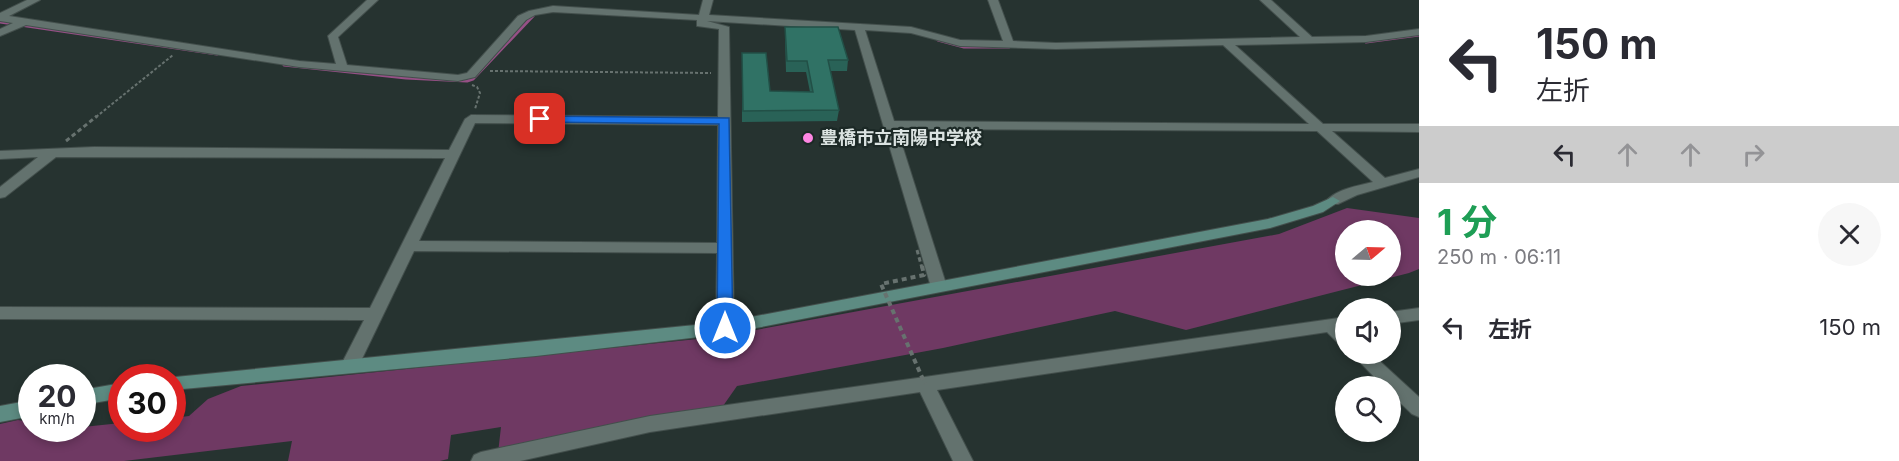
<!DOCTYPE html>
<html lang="ja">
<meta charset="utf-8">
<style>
:root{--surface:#fff;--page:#f7f7f7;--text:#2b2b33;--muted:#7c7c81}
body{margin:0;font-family:Inter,"Noto Sans JP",sans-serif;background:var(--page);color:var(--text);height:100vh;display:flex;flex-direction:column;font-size:22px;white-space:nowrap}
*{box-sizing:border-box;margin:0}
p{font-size:20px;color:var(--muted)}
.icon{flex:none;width:33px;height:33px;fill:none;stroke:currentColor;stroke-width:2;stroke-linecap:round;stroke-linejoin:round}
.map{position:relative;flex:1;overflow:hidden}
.details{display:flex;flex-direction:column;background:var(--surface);width:480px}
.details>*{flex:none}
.guide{background:#fff;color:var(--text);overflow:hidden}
.needle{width:39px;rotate:71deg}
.fabs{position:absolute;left:1335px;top:220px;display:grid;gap:12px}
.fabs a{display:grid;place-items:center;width:66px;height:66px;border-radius:50%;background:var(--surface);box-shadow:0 3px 9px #0003;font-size:30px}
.speed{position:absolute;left:18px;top:364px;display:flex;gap:12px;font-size:30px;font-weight:700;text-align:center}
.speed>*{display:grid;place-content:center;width:78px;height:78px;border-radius:50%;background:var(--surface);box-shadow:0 3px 9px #0003;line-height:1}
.speed small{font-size:15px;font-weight:400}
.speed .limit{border:9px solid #d22;background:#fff;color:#111}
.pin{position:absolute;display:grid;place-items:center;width:51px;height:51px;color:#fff;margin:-26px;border-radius:12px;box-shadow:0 3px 9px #0006}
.me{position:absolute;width:66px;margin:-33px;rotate:0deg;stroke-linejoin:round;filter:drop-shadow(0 0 4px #0008)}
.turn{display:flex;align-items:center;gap:21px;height:126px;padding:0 18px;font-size:27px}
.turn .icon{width:78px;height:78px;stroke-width:2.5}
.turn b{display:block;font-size:42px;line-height:51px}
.lanes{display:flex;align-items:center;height:57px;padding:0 18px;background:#0003;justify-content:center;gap:30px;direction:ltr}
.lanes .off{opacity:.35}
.round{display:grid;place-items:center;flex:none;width:63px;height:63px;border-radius:32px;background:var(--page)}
.overview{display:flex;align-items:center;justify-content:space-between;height:102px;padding:0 18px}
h1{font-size:36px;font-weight:700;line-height:45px;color:#1e9e55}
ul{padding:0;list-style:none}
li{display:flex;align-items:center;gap:18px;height:84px;padding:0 18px}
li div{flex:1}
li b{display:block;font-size:22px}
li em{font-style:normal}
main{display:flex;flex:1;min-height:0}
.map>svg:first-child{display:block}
.green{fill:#6f3963;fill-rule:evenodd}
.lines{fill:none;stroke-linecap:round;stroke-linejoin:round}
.stream{stroke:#965086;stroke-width:3}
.street-casing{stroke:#434f4c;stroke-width:2}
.secondary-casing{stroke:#434f4c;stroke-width:2}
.path-far1{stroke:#67726f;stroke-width:2;stroke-dasharray:3 2;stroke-linecap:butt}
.path{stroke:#67726f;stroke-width:3;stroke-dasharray:4.5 3;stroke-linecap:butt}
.street{fill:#63726e;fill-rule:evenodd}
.secondary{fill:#5d8b82;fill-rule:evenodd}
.path-bridge-far1{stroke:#67726f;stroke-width:3;stroke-dasharray:4.5 3;stroke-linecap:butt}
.path-bridge{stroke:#67726f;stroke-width:4;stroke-dasharray:5 4;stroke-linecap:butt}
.wall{fill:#296257}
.building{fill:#307265;stroke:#225047;stroke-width:1.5}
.route{fill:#1a73e8;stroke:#114b97;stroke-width:1.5}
.poi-dot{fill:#fd86e2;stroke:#1c2926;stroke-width:2}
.labels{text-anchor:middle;stroke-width:4.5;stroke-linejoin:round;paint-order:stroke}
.poi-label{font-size:18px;font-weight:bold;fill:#dbe3e1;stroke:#1c2926;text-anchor:start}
</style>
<main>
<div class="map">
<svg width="1419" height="461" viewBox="0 0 1419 461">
<rect width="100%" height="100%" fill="#263330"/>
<path class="green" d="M1347,208l72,10v51l-10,4 -223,57 -71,-19 -172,37 -206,38 -14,20 -225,47 3,-26 -50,8 -3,24 -8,2h-152l4,-20 -168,20h-124v-37l18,-4 13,2 1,7h50l1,-2 38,-4 1,6h50l1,-11 16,-2 19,-17 33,-13 476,-49 562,-103zM1346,231h44v45h-44z"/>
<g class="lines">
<path class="stream" d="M0,22l217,32
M938,40l26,7h45
M1366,42l53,-7
M284,65l122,13 61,3 6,-2 60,-63"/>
<g class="street-casing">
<path id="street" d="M27,0h13l-31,16 290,45 37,3 -8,-28 39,-36h11l-40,37 9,28 111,10 9,-2 51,-57 11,-5 24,-5 146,9 4,-15h10l-4,15 202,12 49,13 43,1 -15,-41h10l15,41 43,2 244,-6 -40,-37h11l41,37 54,-1 53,-7v6l-53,7 -131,3 88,79h96v8l-87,-1 53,47 34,-9v8l-62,18 -19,9h-10l-2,-3c11,-12 31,-15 47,-19l-56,-51 -420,-2 50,158 -2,4h-12l-2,-4 -76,-257 -148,-9 22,6 5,301 -3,4 -6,2 -6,-2 -3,-4 1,-75 -303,-2 -55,114 -3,5 -6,2 -6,-2 -3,-5 23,-45 -364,-1v-12l370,1 75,-150 -389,-1 -51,40 -5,1v-11l38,-30 -38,2v-8l94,-4 355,3 16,-31 6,-4 247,2 1,-88 -22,-3v-6l-144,-8 -18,3 -9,5 -51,57 -17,4 -159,-14 -273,-42 -26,11v-7l13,-6 -13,-2v-8zM865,30l46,3 49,13 96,3 167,-4 86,79 -415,-3zM475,123l243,2 -1,118 -298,-2z
M1419,308v12l-29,4v-12z
M1346,317v29l-6,-1 -13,-13 -390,58 36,71h-20l-33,-69 -270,40 -130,29h-49l3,-6 7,-3 169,-36z
M1352,354h20l47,43v20l-7,-3 -22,-21v-6h-6z"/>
</g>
<g class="secondary-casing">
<path id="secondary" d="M1333,197l7,4 -17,11 -53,16 -545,106 -189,22 -364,34v-12h-7l560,-56 543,-103 45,-13z
M122,383v15l-40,7v-15z
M32,400v16l-32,6v-16z"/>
</g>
<path class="path-far1" d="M490,71l221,2
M472,85l5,2 3,6 -5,16
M96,117l77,-62"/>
<path class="path" d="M66,141l31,-25"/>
<use href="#street" class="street"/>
<use href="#secondary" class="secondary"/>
<path class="path-bridge-far1" d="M917,250l5,18"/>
<path class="path-bridge" d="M922,266l2,9 -43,9 44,100"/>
</g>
<path class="wall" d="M785,27l63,33 -1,11h-17l9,39 -2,11 -95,1v-69l28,38 40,1 -4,-20h-20l-1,-35z"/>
<path class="building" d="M785,27h53l10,33h-20l11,50 -96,1 -1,-58h24l4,38 43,1 -6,-31h-20z"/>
<path class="route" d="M540,116l189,2 4,210 -3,4h-11l-2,-4 2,-204 -183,-2 -1,-3z"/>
<circle class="poi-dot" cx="808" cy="138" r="6"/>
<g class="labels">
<g class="poi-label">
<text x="820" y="144">豊橋市立南陽中学校</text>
</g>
</g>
</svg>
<div class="fabs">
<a><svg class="needle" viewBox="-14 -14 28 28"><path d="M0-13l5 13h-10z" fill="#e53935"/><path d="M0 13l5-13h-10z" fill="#7c7c81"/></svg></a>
<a><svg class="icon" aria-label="sound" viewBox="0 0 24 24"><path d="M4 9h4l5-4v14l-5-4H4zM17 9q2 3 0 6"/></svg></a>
<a><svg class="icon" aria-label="search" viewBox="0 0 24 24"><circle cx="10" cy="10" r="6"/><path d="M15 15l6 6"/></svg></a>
</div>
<div class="speed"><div>20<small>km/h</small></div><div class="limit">30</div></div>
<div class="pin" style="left:540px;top:119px;background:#d93025"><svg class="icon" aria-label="arrive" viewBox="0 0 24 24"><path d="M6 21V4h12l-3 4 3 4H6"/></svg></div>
<svg class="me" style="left:725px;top:328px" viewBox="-20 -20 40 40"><circle r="17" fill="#1a73e8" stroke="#fff" stroke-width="3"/><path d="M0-11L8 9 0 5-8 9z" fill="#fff"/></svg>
</div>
<section class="details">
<div class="guide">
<div class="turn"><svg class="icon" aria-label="left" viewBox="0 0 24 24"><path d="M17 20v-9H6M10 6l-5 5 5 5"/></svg><div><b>150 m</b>左折</div></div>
<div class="lanes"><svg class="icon" aria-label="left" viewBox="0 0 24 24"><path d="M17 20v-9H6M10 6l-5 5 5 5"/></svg><svg class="icon off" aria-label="ahead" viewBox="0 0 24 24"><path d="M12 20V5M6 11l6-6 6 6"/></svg><svg class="icon off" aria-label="ahead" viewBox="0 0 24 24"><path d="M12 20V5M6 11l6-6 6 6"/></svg><svg class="icon off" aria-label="right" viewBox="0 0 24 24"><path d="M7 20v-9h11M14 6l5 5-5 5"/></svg></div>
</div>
<div class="overview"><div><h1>1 分</h1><p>250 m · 06:11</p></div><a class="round"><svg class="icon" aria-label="close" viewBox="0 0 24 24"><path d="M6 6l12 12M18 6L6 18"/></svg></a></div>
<ul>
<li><svg class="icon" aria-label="left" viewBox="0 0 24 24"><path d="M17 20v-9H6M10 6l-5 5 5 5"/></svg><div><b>左折</b></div><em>150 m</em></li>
</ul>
</section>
</main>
